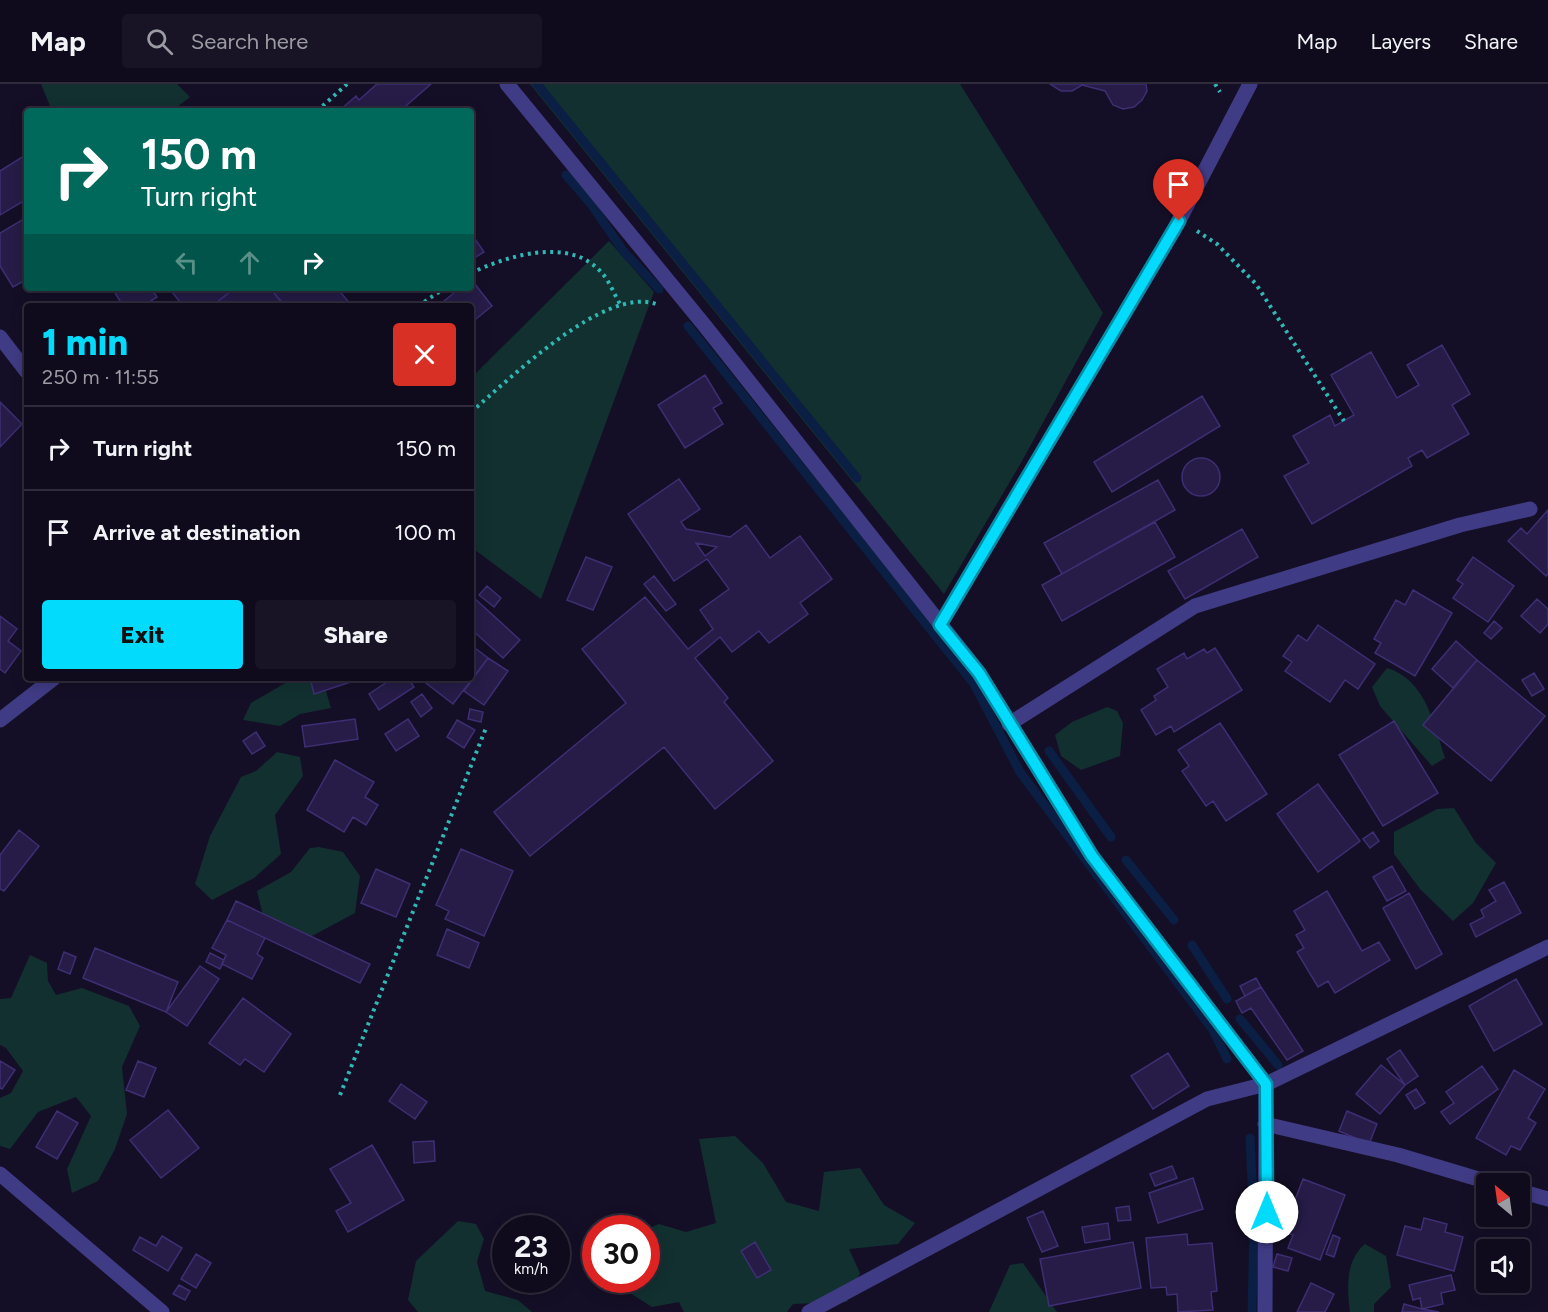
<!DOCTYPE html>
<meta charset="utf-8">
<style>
:root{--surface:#0f0b1c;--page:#181425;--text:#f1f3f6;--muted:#9b9ba3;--line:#2f2b3b;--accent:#03dbfd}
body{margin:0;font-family:Figtree,sans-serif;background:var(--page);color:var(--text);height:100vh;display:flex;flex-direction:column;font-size:22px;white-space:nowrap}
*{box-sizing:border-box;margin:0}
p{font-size:20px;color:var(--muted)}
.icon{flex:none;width:33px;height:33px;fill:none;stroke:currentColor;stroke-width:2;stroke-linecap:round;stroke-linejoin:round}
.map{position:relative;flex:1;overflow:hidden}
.drawer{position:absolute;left:24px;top:219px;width:450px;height:378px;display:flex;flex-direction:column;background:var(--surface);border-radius:6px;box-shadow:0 3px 15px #0003,0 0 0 2px var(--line)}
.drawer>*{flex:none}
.guide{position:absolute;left:24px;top:24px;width:450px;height:183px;border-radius:6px;box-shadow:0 3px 15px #0003,0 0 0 2px var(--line);background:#00695c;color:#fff;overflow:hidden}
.needle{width:39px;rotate:331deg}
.controls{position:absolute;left:1476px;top:1089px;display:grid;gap:12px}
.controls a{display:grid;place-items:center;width:54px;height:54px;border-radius:6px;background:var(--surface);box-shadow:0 3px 15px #0003,0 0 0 2px var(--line);font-size:30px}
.speed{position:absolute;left:492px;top:1131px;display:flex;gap:12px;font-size:30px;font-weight:700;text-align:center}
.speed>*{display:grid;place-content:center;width:78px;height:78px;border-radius:50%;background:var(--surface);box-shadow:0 3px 15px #0003,0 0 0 2px var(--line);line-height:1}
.speed small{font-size:15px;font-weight:400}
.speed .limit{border:9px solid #d22;background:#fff;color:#111}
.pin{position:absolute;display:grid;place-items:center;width:51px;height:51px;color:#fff;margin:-62px -26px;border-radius:50% 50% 50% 0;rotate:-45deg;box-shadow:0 0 6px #0007}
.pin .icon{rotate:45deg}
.me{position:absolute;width:66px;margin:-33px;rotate:0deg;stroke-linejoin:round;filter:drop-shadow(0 0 4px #0008)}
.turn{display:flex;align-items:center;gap:21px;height:126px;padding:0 18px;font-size:27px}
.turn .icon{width:78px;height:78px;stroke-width:2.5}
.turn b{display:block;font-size:42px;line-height:51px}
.lanes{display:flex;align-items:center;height:57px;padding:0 18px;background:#0003;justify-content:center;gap:30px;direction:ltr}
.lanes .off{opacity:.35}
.round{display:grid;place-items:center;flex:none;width:63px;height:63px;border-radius:6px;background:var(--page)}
.head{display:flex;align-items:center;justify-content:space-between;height:102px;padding:0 18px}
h1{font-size:36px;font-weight:800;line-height:45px;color:var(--accent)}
.primary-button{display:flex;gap:12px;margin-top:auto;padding:12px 18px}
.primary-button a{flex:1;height:69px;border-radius:6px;background:var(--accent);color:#111;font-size:24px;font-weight:800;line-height:69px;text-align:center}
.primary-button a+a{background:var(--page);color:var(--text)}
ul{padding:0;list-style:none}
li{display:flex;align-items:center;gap:18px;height:84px;padding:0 18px;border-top:2px solid var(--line)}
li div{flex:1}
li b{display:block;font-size:22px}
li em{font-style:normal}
header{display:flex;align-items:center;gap:36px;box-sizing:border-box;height:84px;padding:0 30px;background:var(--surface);border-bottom:2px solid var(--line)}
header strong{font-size:28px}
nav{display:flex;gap:33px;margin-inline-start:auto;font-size:21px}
.search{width:420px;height:54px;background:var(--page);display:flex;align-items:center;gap:15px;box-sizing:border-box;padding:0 21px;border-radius:6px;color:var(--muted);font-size:22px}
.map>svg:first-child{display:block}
.green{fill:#123030}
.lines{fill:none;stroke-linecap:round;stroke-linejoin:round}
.stream{stroke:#0b1e44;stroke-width:9}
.building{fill:#261c47;stroke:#3e2e73;stroke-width:1.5;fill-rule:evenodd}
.path{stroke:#30b8b4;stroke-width:4;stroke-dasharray:3 4.5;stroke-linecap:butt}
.minor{stroke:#403b85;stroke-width:15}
.route-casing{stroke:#028ea4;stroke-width:15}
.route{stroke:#03dbfd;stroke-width:10}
</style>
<header>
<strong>Map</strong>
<div class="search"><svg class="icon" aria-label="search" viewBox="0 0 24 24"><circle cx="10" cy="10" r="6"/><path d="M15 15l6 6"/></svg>Search here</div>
<nav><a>Map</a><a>Layers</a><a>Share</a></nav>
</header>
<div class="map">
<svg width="1548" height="1228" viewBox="0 0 1548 1228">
<rect width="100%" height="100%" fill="#140f26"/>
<path class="green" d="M41,0h136l13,13 -18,14h-120z
M530,0h430l143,229 -81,148 -78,133z
M609,157l45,51 -113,307 -70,-52v-169z
M1387,584c39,12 47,56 58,90l-13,8 -52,-60 -8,-19z
M294,594l29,3 8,27 -31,6 -20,12 -37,-6 8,-17z
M1107,623l10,4 6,12 -3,33 -39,14 -20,-14 -6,-21 17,-13z
M277,668l23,5 3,19 -28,39 6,39 -27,24 -42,22 -17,-16 15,-48 31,-59 15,-6z
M1454,724l22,35 20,20 -23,40 -20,18 -33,-32 -26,-35v-22l43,-23z
M319,763l24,5 17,24 -5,37 -58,31 -32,-20 -8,-33 34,-19 19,-24z
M30,871l17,8 1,18 8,14 26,-7 47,18 11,20 -18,41 5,47 -12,35 -17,32 -26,12 -5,-24 24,-53 -15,-19 -38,15 -28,37 -10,-3v-48l11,-5 12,-22 -17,-23 -6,-3v-46l11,-1z
M735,1052l28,27 23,39 33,9 5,-39 36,-4 24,37 31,18 -17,21 -49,5 11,24 -13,29 -54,2 -6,8h-103l-5,-10 -27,5 -28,-18 1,-9h21l1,-51 12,-5 27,8 30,-9 -17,-84z
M458,1137l18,3 8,15 -7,23 8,29 33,9 14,12h-114l-10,-12 8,-39z
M1365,1160l21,12 5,31 -17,17v8h-24c-3,-22 -5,-52 15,-68z
M1023,1179l34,49h-68l21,-47z"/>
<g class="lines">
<path class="stream" d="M537,0l320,394
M566,91l25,29 33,48 35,37
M688,242l286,358 46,88 193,258 14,29
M1049,667l62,86
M1126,776l48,60
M1192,861l35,54
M1240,935l38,46
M1250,1054l4,86 -2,88"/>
</g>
<path class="building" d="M377,0h54l-31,27 -60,-1 16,-14 3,4z
M1050,0h96l1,7 -5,9 -8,7 -11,2 -10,-4 -8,-14 -23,-6 -10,6h-11z
M27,70v45l-27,16v-44z
M27,133v62l-14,8 -13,-21v-33z
M471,149l13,19 -13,8z
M471,195l21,27 -21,17v-17h-33l22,-18h11z
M112,204h39l6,9 -14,9h-20z
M169,204h66l-23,18h-29z
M235,204h35l11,14 -5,4h-64z
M270,204h67l15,18h-67z
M1442,261l28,49 -18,11 17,29 -42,24 -5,-8 -14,8 4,8 -100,58 -28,-48 25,-13 -16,-27 37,-21 5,11 19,-11 -23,-40 40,-23 26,46 22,-13 -12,-20z
M705,291l17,28 -9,5 10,16 -38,24 -27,-43z
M1202,312l18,30 -108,66 -18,-30z
M0,318l22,22 -22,23z
M1182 393a19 19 0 1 1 38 0a19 19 0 1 1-38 0Z
M679,395l21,30 -19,13 5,7 44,8 16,-12 24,33 30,-22 32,43 -32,24 8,11 -39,29 -10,-12 -27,21 -12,-15 -25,21 33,40 -4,4 49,59 -58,48 -51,-62 -134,109 -36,-44 132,-109 -44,-54 63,-52 43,52 25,-20 -13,-19 29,-21 -22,-30 -33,22 -46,-67zM696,459l21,4 -12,9z
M1158,396l17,30 -113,64 -18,-31z
M1548,426v64l-2,2 -38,-35 13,-13 6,6z
M1155,438l20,35 -113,64 -20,-36z
M1242,445l16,28 -73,42 -17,-28z
M586,473l26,10 -19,43 -26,-10z
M1473,473l41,29 -26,36 -35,-24 10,-14 -6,-4z
M654,492l22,28 -10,7 -22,-27z
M487,502l14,12 -7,9 -15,-12z
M1413,506l39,23 -37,63 -40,-23 6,-10 -7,-4 22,-39 9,5z
M473,513l47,43 -17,18 -32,-29z
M1537,515l11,10v15l-8,9 -19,-17z
M0,532l17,13 -9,12 13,10 -16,22 -5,-4z
M1494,537l8,7 -11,11 -7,-6z
M1318,541l57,39 -17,25 -13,-9 -15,22 -45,-31 7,-9 -9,-6 15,-21 9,6z
M1456,557l21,19 -24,28 -21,-19z
M471,561l17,13 -35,46 -27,-21 4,-5h41z
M1215,564l27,42 -68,42 -3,-6 -15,9 -15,-25 15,-10 -2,-4 14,-9 -11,-18 27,-16 3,6 17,-10 3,4z
M488,574l20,13 -24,34 -20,-14z
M1477,576l68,56 -54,65 -68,-56z
M1534,589l10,16 -12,7 -10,-16z
M310,594h50v1l-46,15z
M393,594h15l6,9 -35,23 -10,-16z
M422,610l10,14 -11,9 -10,-15z
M470,625l13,3 -2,10 -13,-3z
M355,635l3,20 -53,8 -3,-21z
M408,635l11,17 -23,15 -11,-17z
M457,636l18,10 -11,18 -17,-11z
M1394,637l44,72 -55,33 -44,-71z
M1220,639l47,71 -41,27 -13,-20 -7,5 -24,-35 7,-5 -11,-16z
M256,648l9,14 -13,8 -9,-13z
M335,676l39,22 -9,15 13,8 -12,20 -13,-8 -9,15 -37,-22z
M1318,700l42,57 -42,31 -41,-58z
M19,746l20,16 -35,45 -4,-2v-34z
M1373,748l6,9 -9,7 -7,-9z
M461,765l52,22 -29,65 -39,-17 4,-8 -13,-6z
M1392,782l14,25 -19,10 -14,-24z
M376,785l34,15 -14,33 -35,-14z
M1504,798l17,31 -45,24 -6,-13 14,-7 -3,-7 15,-9 -7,-11z
M1327,807l35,60 17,-9 11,18 -55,33 -7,-12 -10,6 -21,-35 7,-4 -8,-13 9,-5 -11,-19z
M1409,809l33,61 -26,15 -33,-61z
M236,817l134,63 -10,19 -133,-63z
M227,836l38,18 -8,16 6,4 -11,21 -30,-15 4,-9 -14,-7z
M447,845l32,14 -10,25 -32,-13z
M95,864l83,34 -12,30 -83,-34z
M64,868l12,5 -6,17 -12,-5z
M210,869l14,7 -4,9 -14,-7z
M200,882l19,13 -32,47 -21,-14z
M1256,894l5,9 -16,9 -5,-10z
M1516,895l26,45 -48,27 -25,-45z
M1261,903l42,64 -16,9 -36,-52 -9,5 -6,-12z
M243,914l48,36 -27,38 -19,-13 -5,6 -31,-22z
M1400,966l18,26 -13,9 -18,-26z
M1168,969l21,33 -36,23 -22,-33z
M0,977l15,9 -13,19 -2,-1z
M138,977l18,7 -12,29 -18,-7z
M1381,981l24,20 -25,29 -24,-20z
M1482,982l16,23 -48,35 -9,-12 13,-9 -8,-11z
M1514,986l31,19 -17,29 8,5 -16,27 -9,-4 -5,9 -30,-17z
M401,1000l26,18 -12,17 -26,-18z
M1416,1005l9,14 -10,6 -9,-14z
M168,1026l31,38 -38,30 -31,-38z
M57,1027l21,12 -21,36 -21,-12z
M1347,1027l30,13 -8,20 -30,-13z
M434,1057l1,20 -21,2 -1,-21z
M372,1061l32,55 -56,32 -12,-21 15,-8 -21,-34z
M1172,1082l5,12 -22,8 -5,-12z
M1193,1094l10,31 -45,14 -9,-30z
M1303,1095l42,16 -25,65 -32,-12 5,-13 -10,-4z
M1129,1122l2,14 -13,1 -2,-13z
M1043,1127l15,35 -16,6 -15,-34z
M1424,1134l23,6 -2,8 18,5 -9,34 -57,-16 8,-29 16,4z
M1108,1139l2,16 -25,4 -3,-16z
M1187,1150l1,11 24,-2 5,48 -6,1 2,18 -35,2 -1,-18 -10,1 -1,-8 -15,1 -5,-50z
M1333,1151l7,3 -6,19 -8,-3z
M162,1152l20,12 -14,23 -35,-21 7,-13 16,9z
M755,1158l16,28 -14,8 -16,-27z
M1133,1158l8,46 -92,18 -9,-47z
M196,1170l15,9 -15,25 -15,-9z
M1277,1170l15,4 -4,13 -15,-4z
M1451,1191l4,15 -14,3 2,11 -21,5 -2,-11 -7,2 -4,-15z
M1311,1199l23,11 -9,18h-28z
M179,1201l11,6 -5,9 -12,-6z
M1404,1220l18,5 17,3h-37z"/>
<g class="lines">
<path class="path" d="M1215,0l5,8
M317,27l30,-27
M1197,147l20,13 39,40 88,137
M471,189c36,-17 98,-37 130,-1 8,8 13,22 19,32
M418,222l27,-18
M471,328c39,-33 133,-126 185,-108
M340,1011l146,-367"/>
<path class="minor" d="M507,0l198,242 274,347 113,183 174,228 -1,228
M0,253l27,35
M940,541l234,-395 76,-146
M0,636l54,-42
M1009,640l186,-118 265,-81 70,-16
M1265,1040l133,31 97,29
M0,1090l162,138
M1520,1107l28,8
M809,1228l398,-213 59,-15 282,-137"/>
</g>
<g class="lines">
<g class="route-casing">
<path id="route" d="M1179,137l-239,404 39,48 113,183 174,228 1,128"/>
</g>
<use href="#route" class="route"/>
</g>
</svg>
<div class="controls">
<a><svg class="needle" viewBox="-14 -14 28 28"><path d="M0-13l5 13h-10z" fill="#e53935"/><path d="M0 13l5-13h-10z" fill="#9b9ba3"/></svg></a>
<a><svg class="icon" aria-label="sound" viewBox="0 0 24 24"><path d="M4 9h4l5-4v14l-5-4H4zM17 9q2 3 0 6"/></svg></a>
</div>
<div class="speed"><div>23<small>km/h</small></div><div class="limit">30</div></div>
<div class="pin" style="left:1179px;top:137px;background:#d93025"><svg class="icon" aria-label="arrive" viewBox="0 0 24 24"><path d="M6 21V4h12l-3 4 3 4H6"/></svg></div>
<svg class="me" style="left:1267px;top:1128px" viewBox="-20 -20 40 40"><circle r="19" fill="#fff"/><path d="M0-13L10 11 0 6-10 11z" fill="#03dbfd"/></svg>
<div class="guide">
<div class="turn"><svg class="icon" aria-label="right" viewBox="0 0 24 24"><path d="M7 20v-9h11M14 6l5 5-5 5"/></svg><div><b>150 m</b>Turn right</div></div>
<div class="lanes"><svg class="icon off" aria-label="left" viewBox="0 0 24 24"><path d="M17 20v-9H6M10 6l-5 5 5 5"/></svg><svg class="icon off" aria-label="ahead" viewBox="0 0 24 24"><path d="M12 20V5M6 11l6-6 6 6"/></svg><svg class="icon" aria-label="right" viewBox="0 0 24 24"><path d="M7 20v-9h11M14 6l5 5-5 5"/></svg></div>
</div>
<section class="drawer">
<div class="head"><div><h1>1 min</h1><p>250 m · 11:55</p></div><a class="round" style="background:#d93025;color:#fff"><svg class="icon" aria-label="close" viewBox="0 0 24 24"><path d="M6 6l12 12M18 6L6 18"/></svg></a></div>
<ul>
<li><svg class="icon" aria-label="right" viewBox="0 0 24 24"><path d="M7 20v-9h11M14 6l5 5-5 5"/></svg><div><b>Turn right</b></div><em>150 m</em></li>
<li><svg class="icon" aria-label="arrive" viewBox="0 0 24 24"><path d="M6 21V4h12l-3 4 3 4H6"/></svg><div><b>Arrive at destination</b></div><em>100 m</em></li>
</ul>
<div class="primary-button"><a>Exit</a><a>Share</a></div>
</section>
</div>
